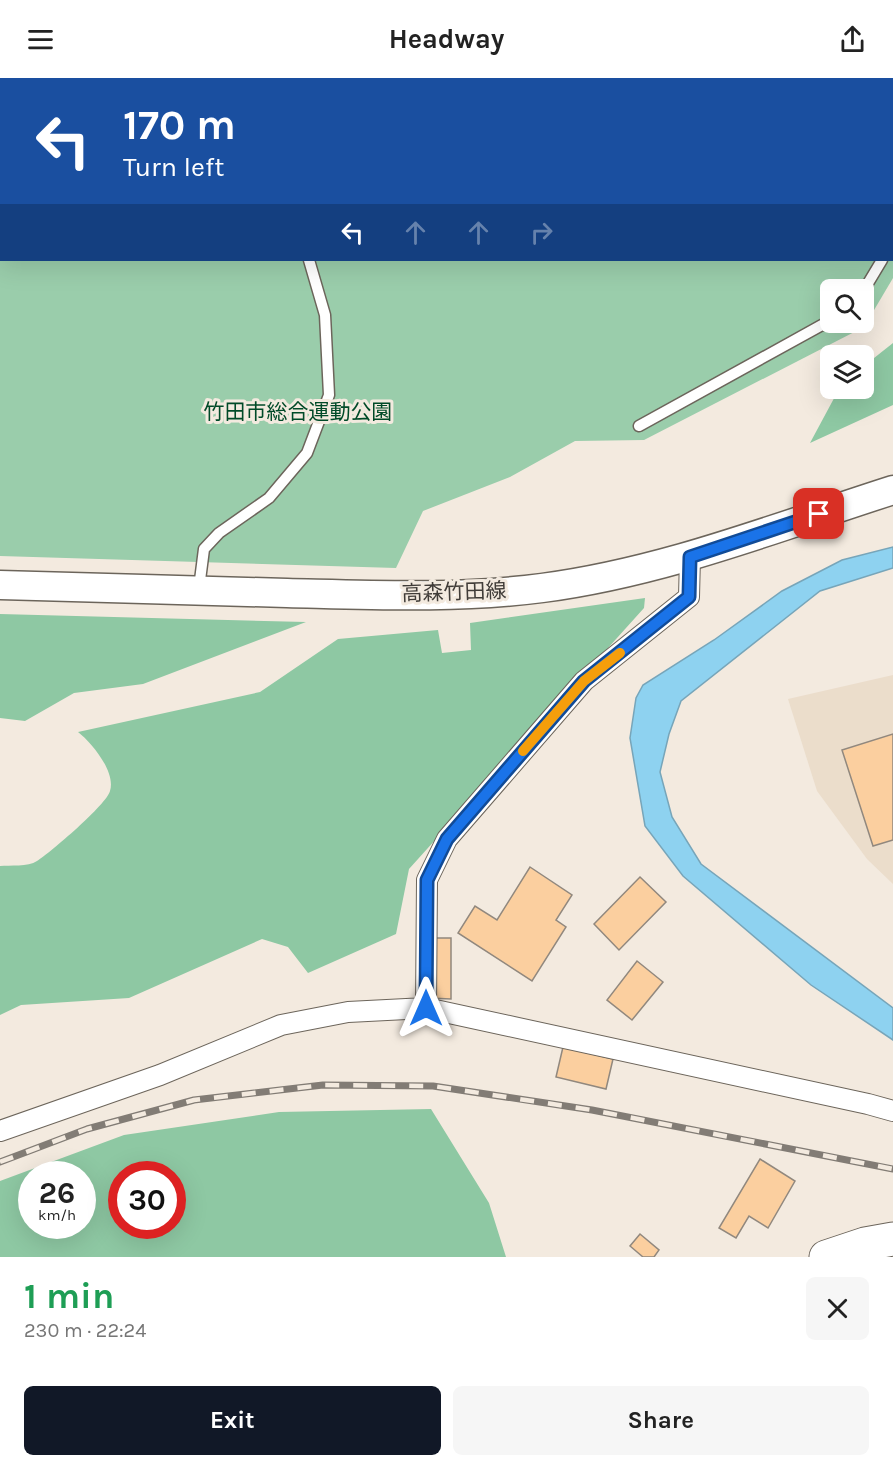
<!DOCTYPE html>
<meta charset="utf-8">
<style>
:root{--surface:#fff;--page:#f6f6f6;--text:#222;--muted:#767676;--accent:#111827}
body{margin:0;font-family:Karla,"Noto Sans JP",sans-serif;background:var(--page);color:var(--text);height:100vh;display:flex;flex-direction:column;font-size:22px;white-space:nowrap}
*{box-sizing:border-box;margin:0}
p{font-size:20px;color:var(--muted)}
.icon{flex:none;width:33px;height:33px;fill:none;stroke:currentColor;stroke-width:2;stroke-linecap:round;stroke-linejoin:round}
.map{position:relative;height:1179px;overflow:hidden}
.details{display:flex;flex-direction:column;background:var(--surface);flex:1}
.details>*{flex:none}
.banner{position:absolute;left:0px;top:0px;width:894px;height:183px;box-shadow:0 6px 24px #0002;background:#1a4fa0;color:#fff;overflow:hidden}
.controls{position:absolute;left:820px;top:201px;display:grid;gap:12px}
.controls a{display:grid;place-items:center;width:54px;height:54px;border-radius:9px;background:var(--surface);box-shadow:0 6px 24px #0002;font-size:30px}
.speed{position:absolute;left:18px;top:1083px;display:flex;gap:12px;font-size:30px;font-weight:700;text-align:center}
.speed>*{display:grid;place-content:center;width:78px;height:78px;border-radius:50%;background:var(--surface);box-shadow:0 6px 24px #0002;line-height:1}
.speed small{font-size:15px;font-weight:400}
.speed .limit{border:9px solid #d22;background:#fff;color:#111}
.pin{position:absolute;display:grid;place-items:center;width:51px;height:51px;color:#fff;margin:-26px;border-radius:12px;box-shadow:0 3px 9px #0006}
.me{position:absolute;width:66px;margin:-33px;rotate:0deg;stroke-linejoin:round;filter:drop-shadow(0 0 4px #0008)}
.turn{display:flex;align-items:center;gap:21px;height:126px;padding:0 24px;font-size:27px}
.turn .icon{width:78px;height:78px;stroke-width:2.5}
.turn b{display:block;font-size:42px;line-height:51px}
.lanes{display:flex;align-items:center;height:57px;padding:0 24px;background:#0003;justify-content:center;gap:30px;direction:ltr}
.lanes .off{opacity:.35}
.round{display:grid;place-items:center;flex:none;width:63px;height:63px;border-radius:9px;background:var(--page)}
.headline{display:flex;align-items:center;justify-content:space-between;height:102px;padding:0 24px}
h1{font-size:36px;font-weight:700;line-height:45px;color:#1e9e55}
.cta{display:flex;gap:12px;margin-top:auto;padding:12px 24px}
.cta a{flex:1;height:69px;border-radius:9px;background:var(--accent);color:#fff;font-size:24px;font-weight:700;line-height:69px;text-align:center}
.cta a+a{background:var(--page);color:var(--text)}
header{display:flex;justify-content:space-between;align-items:center;height:78px;padding:0 24px;background:var(--surface);font-size:27px;font-weight:700}
.map>svg:first-child{display:block}
.built{fill:#ebddcb}
.green{fill:#9acdab;fill-rule:evenodd}
.forest{fill:#8ec8a3;fill-rule:evenodd}
.water{fill:#8ed2f0;stroke:#77a5b9;stroke-width:1.5}
.building{fill:#fbcf9f;stroke:#91887e;stroke-width:1.5}
.lines{fill:none;stroke-linecap:round;stroke-linejoin:round}
.lane-casing{stroke:#6c655b;stroke-width:13}
.street-casing{stroke:#6c655b;stroke-width:22}
.secondary-casing{stroke:#6c655b;stroke-width:31}
.highway-casing{stroke:#6c655b;stroke-width:35}
.lane{stroke:#fff;stroke-width:10}
.street{stroke:#fff;stroke-width:20}
.secondary{stroke:#fff;stroke-width:28}
.highway{stroke:#fff;stroke-width:33}
.rail-casing{stroke:#827c75;stroke-width:7}
.rail{stroke:#f3eadf;stroke-width:4.5;stroke-dasharray:14;stroke-linecap:butt}
.route-casing{stroke:#114b97;stroke-width:15}
.route{stroke:#1a73e8;stroke-width:10}
.slow{stroke:#f59e0b;stroke-width:10}
.labels{text-anchor:middle;stroke-width:6;stroke-linejoin:round;paint-order:stroke}
.park-label{font-size:21px;fill:#004a28;stroke:#f3eadf}
.street-label{font-size:21px;fill:#403c38;stroke:#f3eadf}
</style>
<header><svg class="icon" aria-label="menu" viewBox="0 0 24 24"><path d="M4 6h16M4 12h16M4 18h16"/></svg>Headway<svg class="icon" aria-label="share" viewBox="0 0 24 24"><path d="M12 15V3M7 8l5-5 5 5M5 13v7h14v-7"/></svg></header>
<div class="map">
<svg width="893" height="1179" viewBox="0 0 893 1179">
<rect width="100%" height="100%" fill="#f3eadf"/>
<path class="built" d="M893,597v209l-26,-25 -50,-68 -29,-92z"/>
<path class="green" d="M0,0h893v200l-29,49 -220,113 -69,1 -65,36 -87,34 -27,57 -396,-12zM2,2h890v180h-890zM831,212h33v32h-33z"/>
<path class="forest" d="M893,265v62l-83,38 29,-54 25,-1v-22z
M645,520l-1,10 -235,261 -13,65 -88,39 -20,-26 -26,-8 -133,59 -108,7 -21,10v-149c10,-1 28,1 37,-5 13,-8 70,-57 73,-70 6,-19 -18,-48 -32,-59l182,-40 78,-53 100,-9 4,23 29,-3 -1,-27z
M0,536l306,8 -163,62 -69,9 -49,28 -25,-3z
M431,1031l58,94 17,54h-506v-76l124,-46 155,-23zM32,1096h50v52h-50zM122,1096h50v52h-50z"/>
<path class="water" d="M893,469v21l-73,23 -139,110 -12,33 -9,38 12,45 29,47 192,144v32l-82,-55 -128,-109 -38,-50 -15,-88 6,-40 7,-13 71,-45 68,-49 60,-31z"/>
<path class="building" d="M893,656v106l-20,6 -31,-96z
M530,789l42,28 -16,25 10,7 -34,54 -74,-48 17,-27 22,14z
M640,799l26,25 -47,48 -25,-26z
M429,860h22v61l-22,-1z
M637,883l26,21 -31,38 -25,-20z
M563,969l50,12 -7,30 -50,-12z
M760,1081l35,22 -27,47 -19,-12 -13,22 -17,-10z
M640,1156l19,16 -5,7h-11l-13,-11z"/>
<g class="lines">
<g class="lane-casing">
<path id="lane" d="M861,0l2,2
M410,2l4,-2
M892,17h1
M892,163h1
M864,212l18,-30
M639,348l192,-106
M199,510l5,-39 15,-16 50,-35 38,-45 22,-58 -4,-80 -16,-55"/>
</g>
<g class="street-casing">
<path id="street" d="M426,930l1,-128 20,-41 137,-158 105,-84 1,-40
M0,1053l160,-56 121,-50 67,-13 78,-4 442,96 25,7"/>
</g>
<g class="secondary-casing">
<path id="secondary" d="M0,507c96,3 191,5 287,8 85,2 171,6 255,-5 122,-16 235,-61 351,-98"/>
</g>
<g class="highway-casing">
<path id="highway" d="M826,1179l39,-13 28,-5"/>
</g>
<use href="#lane" class="lane"/>
<use href="#street" class="street"/>
<use href="#secondary" class="secondary"/>
<use href="#highway" class="highway"/>
<g class="rail-casing">
<path id="rail" d="M0,1084l87,-33 107,-29 129,-15 110,1 159,24 301,59"/>
</g>
<use href="#rail" class="rail"/>
</g>
<g class="lines">
<g class="route-casing">
<path id="route" d="M426,930l1,-128 20,-41 137,-158 105,-84 1,-40 129,-43"/>
</g>
<use href="#route" class="route"/>
<path class="slow" d="M523,673l61,-70 36,-28"/>
</g>
<g class="labels">
<g class="park-label">
<text x="298" y="341">竹田市総合運動公園</text>
</g>
<g class="street-label">
<text transform="translate(454 514) rotate(-2)" y="7">高森竹田線</text>
</g>
</g>
</svg>
<div class="controls">
<a><svg class="icon" aria-label="search" viewBox="0 0 24 24"><circle cx="10" cy="10" r="6"/><path d="M15 15l6 6"/></svg></a>
<a><svg class="icon" aria-label="layers" viewBox="0 0 24 24"><path d="M12 4l9 5-9 5-9-5zM3 14l9 5 9-5"/></svg></a>
</div>
<div class="speed"><div>26<small>km/h</small></div><div class="limit">30</div></div>
<div class="pin" style="left:819px;top:436px;background:#d93025"><svg class="icon" aria-label="arrive" viewBox="0 0 24 24"><path d="M6 21V4h12l-3 4 3 4H6"/></svg></div>
<svg class="me" style="left:426px;top:930px" viewBox="-20 -20 40 40"><path d="M0-17L14 15 0 8-14 15z" fill="#1a73e8" stroke="#fff" stroke-width="4"/></svg>
<div class="banner">
<div class="turn"><svg class="icon" aria-label="left" viewBox="0 0 24 24"><path d="M17 20v-9H6M10 6l-5 5 5 5"/></svg><div><b>170 m</b>Turn left</div></div>
<div class="lanes"><svg class="icon" aria-label="left" viewBox="0 0 24 24"><path d="M17 20v-9H6M10 6l-5 5 5 5"/></svg><svg class="icon off" aria-label="ahead" viewBox="0 0 24 24"><path d="M12 20V5M6 11l6-6 6 6"/></svg><svg class="icon off" aria-label="ahead" viewBox="0 0 24 24"><path d="M12 20V5M6 11l6-6 6 6"/></svg><svg class="icon off" aria-label="right" viewBox="0 0 24 24"><path d="M7 20v-9h11M14 6l5 5-5 5"/></svg></div>
</div>
</div>
<section class="details">
<div class="headline"><div><h1>1 min</h1><p>230 m · 22:24</p></div><a class="round"><svg class="icon" aria-label="close" viewBox="0 0 24 24"><path d="M6 6l12 12M18 6L6 18"/></svg></a></div>
<div class="cta"><a>Exit</a><a>Share</a></div>
</section>
